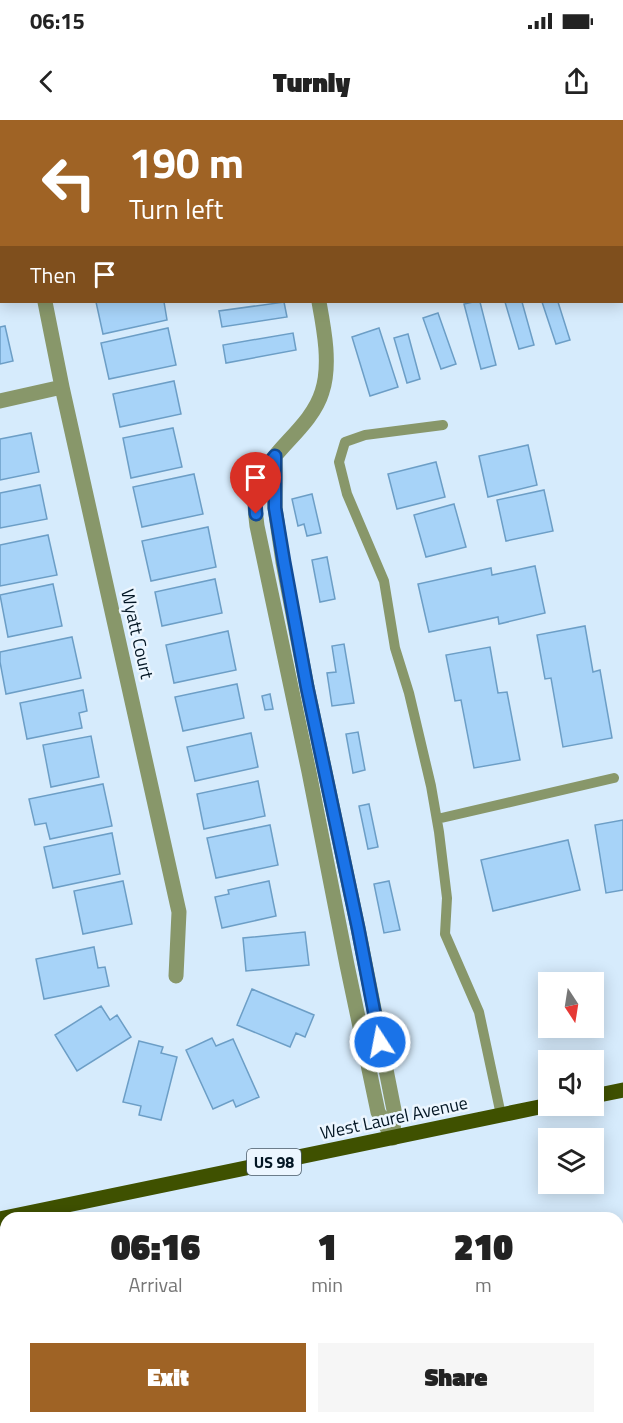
<!DOCTYPE html>
<style>
:root{--surface:#fff;--page:#f6f6f6;--text:#222;--muted:#767676;--accent:#9f6325}
body{margin:0;font-family:"Titillium Web",sans-serif;background:var(--page);color:var(--text);height:100vh;display:flex;flex-direction:column;font-size:22px;white-space:nowrap}
*{box-sizing:border-box;margin:0}
p{font-size:20px;color:var(--muted)}
.icon{flex:none;width:33px;height:33px;fill:none;stroke:currentColor;stroke-width:2;stroke-linecap:round;stroke-linejoin:round}
.map{position:relative;flex:1;overflow:hidden}
.drawer{position:absolute;left:0px;top:1092px;width:624px;height:212px;display:flex;flex-direction:column;background:var(--surface);border-radius:18px 18px 0 0;box-shadow:0 3px 15px #0003}
.drawer>*{flex:none}
.guide{position:absolute;left:0px;top:0px;width:624px;height:183px;box-shadow:0 3px 15px #0003;background:#9f6325;color:#fff;overflow:hidden}
.needle{width:39px;rotate:168deg}
.tools{position:absolute;left:538px;top:852px;display:grid;gap:12px}
.tools a{display:grid;place-items:center;width:66px;height:66px;border-radius:0px;background:var(--surface);box-shadow:0 3px 15px #0003;font-size:30px}
.pin{position:absolute;display:grid;place-items:center;width:51px;height:51px;color:#fff;margin:-62px -26px;border-radius:50% 50% 50% 0;rotate:-45deg;box-shadow:0 0 6px #0007}
.pin .icon{rotate:45deg}
.me{position:absolute;width:66px;margin:-33px;rotate:349deg;stroke-linejoin:round;filter:drop-shadow(0 0 4px #0008)}
.turn{display:flex;align-items:center;gap:21px;height:126px;padding:0 30px;font-size:27px}
.turn .icon{width:78px;height:78px;stroke-width:2.5}
.turn b{display:block;font-size:42px;line-height:51px}
.then{display:flex;align-items:center;height:57px;padding:0 30px;background:#0003;gap:12px;font-size:22px}
.eta{display:flex;justify-content:space-evenly;align-items:center;height:102px;text-align:center}
.eta b{font-size:36px;font-weight:800;line-height:42px}
.primary-button{display:flex;gap:12px;margin-top:auto;padding:12px 30px}
.primary-button a{flex:1;height:69px;border-radius:0px;background:var(--accent);color:#fff;font-size:24px;font-weight:800;line-height:69px;text-align:center}
.primary-button a+a{background:var(--page);color:var(--text)}
.status{display:flex;justify-content:space-between;align-items:center;height:42px;padding:0 30px;background:var(--surface);direction:ltr}
.status svg{height:16px;fill:currentColor}
header{display:flex;justify-content:space-between;align-items:center;height:78px;padding:0 30px;background:var(--surface);font-size:27px;font-weight:800}
.map>svg:first-child{display:block}
.building{fill:#a7d3f8;stroke:#6c9ec6;stroke-width:1.5}
.lines{fill:none;stroke-linecap:round;stroke-linejoin:round}
.lane{stroke:#88976a;stroke-width:10}
.street{stroke:#88976a;stroke-width:15}
.primary{stroke:#3f5100;stroke-width:15}
.route-casing{stroke:#114b97;stroke-width:15}
.route{stroke:#1a73e8;stroke-width:10}
.labels{text-anchor:middle;stroke-width:5;stroke-linejoin:round;paint-order:stroke}
.shield{fill:#ecf6ff;stroke:#495966;stroke-width:1.5}
.shield-label{font-size:16px;font-weight:bold;fill:#031624}
.street-label{font-size:18px;fill:#031624;stroke:#ecf6ff}
</style>
<div class="status"><b>06:15</b><svg viewBox="0 0 49 12"><path d="M0 12V9h3v3zM5 12V6h3v6zM10 12V3h3v9zM15 12V0h3v12zM26 1h20v11H26zM47 4h2v5h-2z"/></svg></div>
<header><svg class="icon" aria-label="back" viewBox="0 0 24 24"><path d="M15 5l-7 7 7 7"/></svg>Turnly<svg class="icon" aria-label="share" viewBox="0 0 24 24"><path d="M12 15V3M7 8l5-5 5 5M5 13v7h14v-7"/></svg></header>
<div class="map">
<svg width="623" height="1303" viewBox="0 0 623 1303">
<rect width="100%" height="100%" fill="#d6ebfc"/>
<path class="building" d="M96,182h68l3,18 -64,14z
M284,182l3,15 -65,10 -3,-16z
M473,182h7l16,63 -15,4 -17,-65z
M505,182h17l12,43 -15,4z
M542,182h16l12,38 -14,4z
M438,193l18,51 -15,5 -18,-51z
M5,206l8,35 -13,3v-37z
M168,208l8,37 -67,14 -8,-36z
M379,208l19,59 -28,9 -18,-59z
M293,213l3,17 -70,13 -3,-18z
M408,214l12,45 -13,4 -13,-45z
M174,261l7,33 -61,13 -7,-33z
M173,308l9,39 -51,11 -8,-40z
M31,313l8,39 -39,8v-41z
M528,325l9,40 -49,12 -9,-41z
M436,342l9,35 -48,12 -9,-35z
M194,354l9,40 -61,13 -9,-40z
M40,365l7,34 -47,9v-35z
M544,370l9,41 -47,10 -9,-41z
M312,374l9,39 -14,3 -3,-12 -6,2 -6,-27z
M454,384l12,43 -40,10 -12,-42z
M208,407l8,40 -65,14 -9,-40z
M48,415l9,40 -57,11v-41z
M327,437l8,42 -15,3 -8,-42z
M535,446l10,47 -46,11 -1,-7 -69,15 -11,-48 73,-16 1,7z
M215,459l7,34 -60,13 -7,-34z
M53,464l9,42 -54,11 -8,-42z
M585,506l8,46 7,-2 12,68 -49,9 -12,-69 -6,1 -8,-44z
M228,511l8,39 -62,13 -8,-38z
M72,517l9,41 -75,16 -6,-32v-10z
M344,524l10,59 -22,3 -5,-33 9,-1 -4,-26z
M490,527l8,46 9,-1 13,68 -46,8 -13,-68 -6,1 -9,-46z
M237,564l7,34 -61,13 -8,-34z
M83,570l4,21 -8,2 3,15 -55,11 -7,-36z
M270,574l3,15 -8,1 -3,-14z
M358,612l7,38 -12,3 -7,-39z
M251,613l7,34 -63,14 -8,-34z
M91,616l8,41 -48,10 -8,-42z
M258,661l7,35 -61,13 -7,-35z
M103,664l9,42 -62,13 -4,-16 -11,2 -6,-26z
M369,684l9,43 -10,2 -9,-43z
M623,700v70l-17,3 -11,-68z
M270,705l8,40 -62,13 -9,-40z
M112,713l8,41 -67,14 -9,-41z
M568,720l12,50 -87,21 -12,-51z
M123,761l9,43 -49,10 -9,-43z
M269,761l7,35 -54,12 -7,-31 14,-3 -1,-4z
M389,761l11,49 -16,3 -10,-49z
M305,812l4,33 -63,6 -3,-33z
M94,827l4,21 7,-1 4,19 -65,13 -8,-40z
M252,869l62,26 -9,22 -9,-4 -6,14 -53,-22z
M101,886l9,14 7,-5 14,22 -54,34 -22,-36z
M212,918l4,8 17,-7 26,58 -23,10 -3,-7 -20,9 -27,-59z
M139,921l24,6 -2,6 16,4 -16,63 -22,-5 2,-9 -18,-4z"/>
<g class="lines">
<path class="lane" d="M443,305l-78,10 -20,7 -6,20 8,32 37,87 11,67 14,45 22,93 8,46 8,66 -2,36 34,78 22,103
M437,699l177,-41"/>
<path class="street" d="M9,0v2
M284,0v2
M480,0v2
M622,110h1
M45,182l17,85 117,525 -3,64
M319,182c5,27 12,63 3,90 -10,33 -46,55 -62,85 -7,15 -5,34 -3,49l52,246 38,193 31,147 15,26
M0,281l62,-14
M275,336v52l8,54 24,125 51,241 36,182 -1,28"/>
<path class="primary" d="M594,976l29,-6
M0,1099l549,-114"/>
</g>
<g class="lines">
<g class="route-casing">
<path id="route" d="M256,394c-3,-28 3,-37 19,-58v52l9,54 23,125 51,241 22,114"/>
</g>
<use href="#route" class="route"/>
</g>
<g class="labels">
<rect class="shield" x="247" y="1029" width="54" height="26" rx="4.5"/>
<g class="shield-label">
<text x="274" y="1048">US 98</text>
</g>
<g class="street-label">
<text transform="translate(137 514) rotate(77)" y="6">Wyatt Court</text>
<text transform="translate(394 998) rotate(-12)" y="6">West Laurel Avenue</text>
</g>
</g>
</svg>
<div class="tools">
<a><svg class="needle" viewBox="-14 -14 28 28"><path d="M0-13l5 13h-10z" fill="#e53935"/><path d="M0 13l5-13h-10z" fill="#767676"/></svg></a>
<a><svg class="icon" aria-label="sound" viewBox="0 0 24 24"><path d="M4 9h4l5-4v14l-5-4H4zM17 9q2 3 0 6"/></svg></a>
<a><svg class="icon" aria-label="layers" viewBox="0 0 24 24"><path d="M12 4l9 5-9 5-9-5zM3 14l9 5 9-5"/></svg></a>
</div>
<div class="pin" style="left:256px;top:394px;background:#d93025"><svg class="icon" aria-label="arrive" viewBox="0 0 24 24"><path d="M6 21V4h12l-3 4 3 4H6"/></svg></div>
<svg class="me" style="left:380px;top:922px" viewBox="-20 -20 40 40"><circle r="17" fill="#1a73e8" stroke="#fff" stroke-width="3"/><path d="M0-11L8 9 0 5-8 9z" fill="#fff"/></svg>
<div class="guide">
<div class="turn"><svg class="icon" aria-label="left" viewBox="0 0 24 24"><path d="M17 20v-9H6M10 6l-5 5 5 5"/></svg><div><b>190 m</b>Turn left</div></div>
<div class="then">Then<svg class="icon" aria-label="arrive" viewBox="0 0 24 24"><path d="M6 21V4h12l-3 4 3 4H6"/></svg></div>
</div>
<section class="drawer">
<div class="eta">
<div><b>06:16</b><p>Arrival</p></div>
<div><b>1</b><p>min</p></div>
<div><b>210</b><p>m</p></div>
</div>
<div class="primary-button"><a>Exit</a><a>Share</a></div>
</section>
</div>
